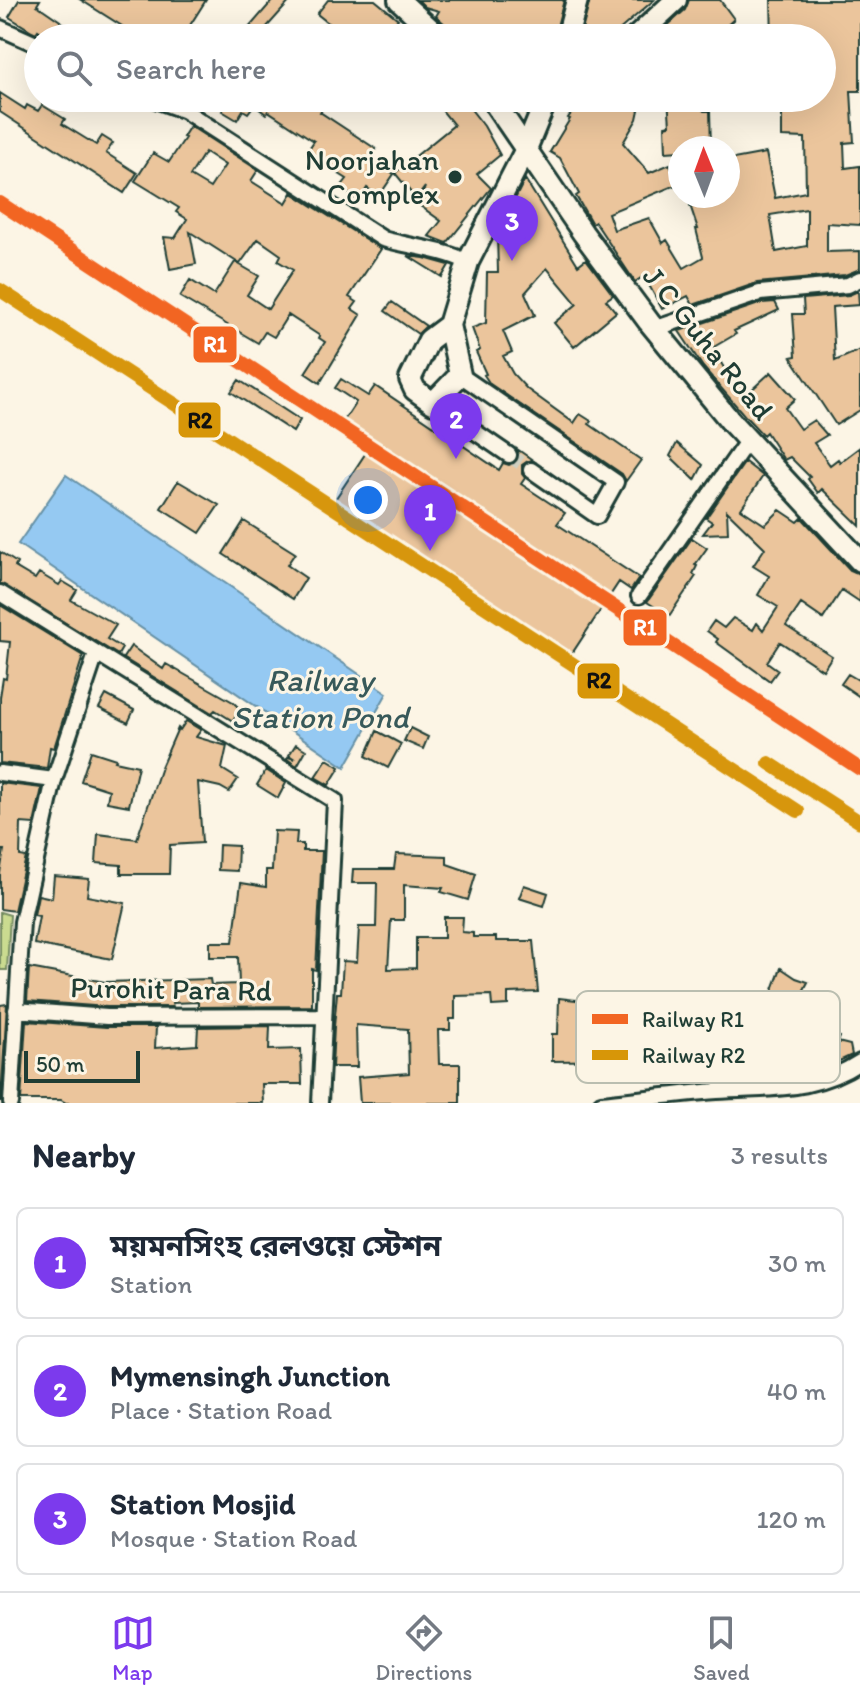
<!DOCTYPE html>
<meta charset="utf-8">
<style>
:root{--surface:#fff;--page:#f2f2f3;--text:#1f2937;--muted:#747a83;--line:#e0e1e3;--accent:#7c3aed}
body{margin:0;font-family:Itim,"Noto Sans Bengali",sans-serif;background:var(--page);color:var(--text)}
.compass{position:absolute;left:668px;top:136px;width:72px;height:72px;border-radius:50%;background:var(--surface);box-shadow:0 8px 32px #0002;rotate:359deg}
.scale{position:absolute;left:24px;bottom:20px;width:116px;box-sizing:border-box;padding-left:8px;border:4px solid #1f3d34;border-top:0;font-size:22px;line-height:28px;white-space:nowrap;color:#1f3d34;-webkit-text-stroke:6px #fcf5e5;paint-order:stroke}
.you{position:absolute;left:368px;top:500px;width:28px;height:28px;margin:-20px;border:6px solid #fff;border-radius:50%;background:#1a73e8;box-shadow:0 0 0 12px #1a73e833}
.badge{display:grid;place-items:center;width:52px;height:52px;border-radius:50%;background:var(--accent);color:#fff;font-size:26px;font-weight:700}
.pin{position:absolute;translate:-50% -66px;filter:drop-shadow(0 2px 4px #0008)}
.pin::after{content:'';position:absolute;top:42px;width:28px;height:24px;background:inherit;clip-path:polygon(0 0,100% 0,50% 100%)}
.list{margin:0;padding:0;list-style:none}
h2{display:flex;justify-content:space-between;align-items:center;height:104px;margin:0;padding:0 32px;font-size:34px}
h2 small{font-size:26px;font-weight:400;color:var(--muted)}
.list li{display:grid;grid-template-columns:52px 1fr auto;gap:24px;align-items:center;box-sizing:border-box;height:112px;margin:0 16px 16px;padding:0 16px;border:2px solid var(--line);border-radius:12px}
.list b{display:block;font-size:30px;white-space:nowrap}
.list p{margin:0;font-size:26px;white-space:nowrap;color:var(--muted)}
.list em{font-size:26px;font-style:normal;color:var(--muted)}
.icon{flex:none;width:44px;height:44px;fill:none;stroke:currentColor;stroke-width:2;stroke-linecap:round;stroke-linejoin:round}
.map{position:relative;flex:none;width:860px;height:1103px;overflow:hidden}
.search{position:absolute;background:var(--surface);box-shadow:0 8px 32px #0002;left:24px;right:24px;top:24px;height:88px;display:flex;align-items:center;gap:20px;box-sizing:border-box;padding:0 28px;border-radius:44px;color:var(--muted);font-size:30px}
.sheet{height:488px;background:var(--surface)}
nav{display:flex;justify-content:space-around;align-items:center;box-sizing:border-box;height:112px;border-top:2px solid var(--line);background:var(--surface);font-size:22px;color:var(--muted)}
nav a{display:grid;justify-items:center;gap:4px}
nav .on{color:var(--accent)}
.map>svg:first-child{display:block}
</style>
<div class="map">
<svg width="860" height="1103" viewBox="0 0 860 1103">
<rect width="100%" height="100%" fill="#fcf5e5"/>
<filter id="ink" filterUnits="userSpaceOnUse"><feTurbulence type="fractalNoise" baseFrequency=".0125" numOctaves="2"/><feDisplacementMap in="SourceGraphic" scale="16" xChannelSelector="R" yChannelSelector="G"/><feConvolveMatrix kernelMatrix="1 2 1 2 8 2 1 2 1" color-interpolation-filters="sRGB"/></filter>
<g filter="url(#ink)">
<!-- green -->
<path fill="#cadb90" stroke="#748c62" stroke-width="2" d="M0 912 10 915 7 970H0Z"/>
<!-- water -->
<path fill="#95c9f2" stroke="#6691a6" stroke-width="2" d="M66 475 387 693 345 767 18 544Z"/>
<!-- building -->
<path fill="#ebc59c" stroke="#1f3d34" stroke-width="2" fill-rule="evenodd" d="M19 0H40L37 5 85 38H50L38 30 36 33 32 31 9 17Z
M81 0H206L187 30 200 38H141Z
M273 0H291L265 29 277 38H240Z
M328 0H375L398 19 382 38H323L332 26 317 14Z
M418 0H564L554 38H460L436 16 439 11 425 7Z
M590 0H654L617 32 622 38H580Z
M689 0H720L734 19 725 27 734 38H690L684 32 679 38H654L685 10Z
M771 0H860V91H851L854 142 844 143 845 168 860 166V225L827 223V252L860 251V269L845 275 757 283 693 305 688 296 662 309 644 276 635 282 595 222 592 224 576 196 579 194 560 158 550 152 570 119 568 118 583 98H630L641 101 637 119 623 143 649 173 670 164 678 184 608 213 614 230 649 218 663 243 667 240 684 268 703 257 696 229H698L690 205 716 196H728V160L766 153 775 198 806 192 805 138 782 137V110H785L784 98H822V38H772ZM807 209V246L776 252 770 215Z
M0 93 25 109 27 105 38 111 42 105 65 119 62 124 96 145 102 136 113 143 106 153 137 173 124 193 0 112Z
M226 98H332L320 112 376 149 370 158 394 174 379 196 367 188 359 201 340 188 347 179 306 153 314 141 268 111 266 114 254 105 248 113 243 110 237 120 222 111 229 100Z
M432 98H462L484 126 500 155 477 174 491 188 447 243 429 236 441 221 419 205 425 187 416 199 395 173 454 125Z
M668 98H691L704 111H710L711 147 680 148V151L666 152 665 126 670 125Z
M190 126 258 170 251 181 286 203 292 193 381 249 349 297 357 302 352 309 361 315 320 383 305 373 325 342 319 338 320 336 288 315 274 337 265 332 258 343 180 297 190 280 214 295 235 262 259 276 247 295 268 309 293 270 278 261 281 255 258 239 240 264 190 232 196 264 170 269 164 237 175 238 187 219 176 212 179 208 135 181 153 153 169 162 185 138 183 137ZM205 152 225 165 210 188 190 176Z
M525 179 578 265 586 259 613 295 606 300 616 312 574 347 554 323 577 304 547 268 525 293 535 315 503 331 512 352 503 356 513 374 527 389 574 423 580 414 591 421 589 424 641 460 626 481 622 474 490 384 484 375 486 374 476 352 480 350 472 328 486 323 487 272H498L497 235Z
M408 256 424 258 449 265 442 277Z
M858 291 859 305 832 307 835 361 860 350V410L836 425 791 357 796 356 793 314H804L803 299 849 295Z
M392 302 426 326 418 334 385 311Z
M775 302 779 310 734 331 736 334 712 348 729 376 731 374 747 394 771 372 795 399 785 408 800 429 814 420 827 435 814 443 830 465 838 459 840 462 860 447V526L822 489 818 493 808 479 810 477 790 457 784 460 766 432 763 435 745 416 703 367 679 331 762 303Z
M341 379 368 396 375 386 499 470 503 463 509 465 517 461 519 455 517 449 534 461H528L522 465V474L525 478 521 484 565 513 557 524 639 578 631 590 619 582 571 655 334 501 371 445 341 425 356 402 335 388Z
M239 380 300 420 293 432 231 392Z
M677 443 703 465 695 480 670 456Z
M745 462 763 476 741 509 765 525 780 510 798 522 802 518 850 570 860 574V602L842 590 823 619 801 604 786 626 832 656 823 670 780 642 767 662 778 670 770 681 716 642 718 639 707 631 714 621 724 628 733 618 753 630 757 623 763 630 778 607 758 595 769 576 753 566 765 548 727 511 728 533 703 534 712 522 706 518Z
M178 481 219 505 200 533 161 508Z
M244 521 295 553 287 565 306 578 293 599 223 554Z
M692 538 707 548 695 565 697 566 693 574 696 576 669 616 647 602Z
M0 552 17 563 15 567 35 579 39 573 59 585 62 581 77 590 71 600 116 625 107 639 122 648 118 655 0 583Z
M0 605 83 656 54 748 50 747 47 768 0 763V697L3 678 6 679 10 642 0 641Z
M131 646 163 669 166 664 233 702 240 709 233 721 215 710 212 713 123 658Z
M848 674 860 681V697L841 684Z
M106 695 134 710 128 723 99 708Z
M186 721 201 730 196 737 227 746 222 769 238 779 229 792 220 787 198 782 202 843 170 845 169 874H121V865L96 863 98 834 137 839 161 767 178 728 180 730Z
M410 728 428 737 423 749 404 741Z
M377 731 401 744 388 768 366 756Z
M296 744 306 750 297 766 287 759 288 757 295 759 289 755Z
M91 751 116 759 115 761 138 766 129 806 107 802 109 790 81 781Z
M327 759 340 767 329 785 315 777Z
M266 770 286 783 278 798 257 785Z
M0 783 42 788 34 824 21 823 20 856 26 857 14 911 0 909V873L4 850H0Z
M274 831 297 832 296 844H303V851H322L316 970 312 969V1006L198 1007V1002L172 1003 173 1007H107L27 1001 29 968 105 982 210 979 211 985 239 984 238 957H210V942H233L241 883 266 887V870H272Z
M219 845 238 846 237 871 218 870Z
M396 854 447 856V864L476 874 468 900 441 892 443 888 404 885V920H391L388 969 416 968V938H444V917H463L462 932 473 933V937H496V941H533L538 992 508 993V1005L492 1006 491 995 455 996V1019H450V1030H438L439 1064H460V1103H360L358 1077 409 1073 408 1029 356 1025 357 1067H332L334 1027 337 993H341L343 961 357 962 359 927H376L377 883H352L353 869H394Z
M54 876 89 879 87 896 125 903 112 959 34 944 39 916 34 915 38 895 52 898Z
M524 885 548 893 544 906 519 898Z
M781 968 796 978 808 982 788 1020H804L840 1037 838 1042 850 1045 852 1055 818 1071 817 1067 784 1069V1077L734 1078 733 1046 728 1045 731 1019 761 1022Z
M559 998 593 1002V1033H626L627 1060 552 1061V1034H558Z
M7 1004 1 1101H0V1005Z
M26 1021 106 1027H156L155 1048 197 1045 198 1027 270 1026 269 1050 301 1049 302 1084H262L263 1103H66L61 1100H21Z"/>
<g fill="none" stroke-linecap="round" stroke-linejoin="round">
<!-- street-tunnel -->
<path stroke="#d0d0c2" stroke-width="14" stroke-dasharray="14 7" stroke-linecap="butt" d="M509 455 531 470"/>
<defs>
<path id="street" d="M0 28 38 45
M150 98 185 111 383 239C411 247 442 249 468 262
M654 329 760 293 848 285 860 279
M460 375 616 482 597 516 531 470
M433 403 509 455
M0 593 335 801 320 1103
M639 596 748 440
M0 773 54 780
M16 1010 107 1017 324 1016
M11 1103 22 922 54 780 96 654
M601 1103C639 1099 678 1094 717 1091 771 1087 813 1093 860 1062"/>
<path id="secondary" d="M399 0 440 38
M567 38 577 0
M635 38 676 0
M491 98 583 233 649 322 732 423 860 561
M449 325 429 340 410 379 415 390 433 403 460 375 449 325 468 262 526 149 547 98"/>
</defs>
<!-- street casing -->
<use href="#street" stroke="#1f3d34" stroke-width="20"/>
<!-- secondary casing -->
<use href="#secondary" stroke="#1f3d34" stroke-width="26"/>
<!-- street -->
<use href="#street" stroke="#fcf5e5" stroke-width="14"/>
<!-- secondary -->
<use href="#secondary" stroke="#fcf5e5" stroke-width="20"/>
<defs>
<path id="rail-1" d="M0 203 860 769"/>
<path id="rail-2" d="M0 290 798 811
M769 763 860 822"/>
</defs>
<!-- rail-1 casing -->
<use href="#rail-1" stroke="#fcf5e5" stroke-width="20"/>
<!-- rail-2 casing -->
<use href="#rail-2" stroke="#fcf5e5" stroke-width="20"/>
<!-- rail-1 -->
<use href="#rail-1" stroke="#f26522" stroke-width="14"/>
<!-- rail-2 -->
<use href="#rail-2" stroke="#d79608" stroke-width="14"/>
</g>
</g>
<!-- markers -->
<circle fill="#1f3d34" stroke="#fcf5e5" stroke-width="3" cx="455" cy="177" r="8"/>
<g text-anchor="middle" stroke-width="6" stroke-linejoin="round" paint-order="stroke">
<!-- poi labels -->
<g font-size="30" fill="#1f3d34" stroke="#fcf5e5" text-anchor="end">
<text x="439" y="170">Noorjahan<tspan x="439" dy="34">Complex</tspan></text>
</g>
<!-- street labels -->
<g font-size="30" fill="#1f3d34" stroke="#fcf5e5">
<text transform="translate(708 343) rotate(51)" y="10">J C Guha Road</text>
<text transform="translate(171 989) rotate(1)" y="10">Purohit Para Rd</text>
</g>
<!-- water labels -->
<g font-size="32" font-style="italic" fill="#37595a" stroke="#fcf5e5">
<text x="320" y="691">Railway<tspan x="320" dy="37">Station Pond</tspan></text>
</g>
</g>
<!-- legend -->
<rect x="576" y="991" width="264" height="92" rx="12" fill="#fcf5e5" stroke="#babeb0" stroke-width="2"/>
<rect x="592" y="1014" width="36" height="10" fill="#f26522"/>
<rect x="592" y="1050" width="36" height="10" fill="#d79608"/>
<g font-size="22" fill="#1f3d34">
<text x="642" y="1027">Railway R1</text>
<text x="642" y="1063">Railway R2</text>
</g>
<g stroke="#fcf5e5" stroke-width="3">
<rect x="192" y="325" width="46" height="39" rx="8" fill="#f26522"/>
<rect x="177" y="401" width="45" height="38" rx="8" fill="#d79608"/>
<rect x="622" y="608" width="46" height="39" rx="8" fill="#f26522"/>
<rect x="576" y="662" width="45" height="38" rx="8" fill="#d79608"/>
</g>
<g font-size="22" text-anchor="middle" font-weight="bold" fill="#fff">
<text x="215" y="352">R1</text>
<text x="645" y="635">R1</text>
</g>
<g font-size="22" text-anchor="middle" font-weight="bold" fill="#111">
<text x="200" y="428">R2</text>
<text x="599" y="688">R2</text>
</g>
</svg>
<svg class="compass" viewBox="-18 -18 36 36"><path d="M0-13l5 13h-10z" fill="#e53935"/><path d="M0 13l5-13h-10z" fill="#747a83"/></svg>
<div class="scale">50 m</div>
<div class="you"></div>
<div class="pin badge" style="left:430px;top:551px">1</div>
<div class="pin badge" style="left:456px;top:459px">2</div>
<div class="pin badge" style="left:512px;top:261px">3</div>
<div class="search"><svg class="icon" aria-label="search" viewBox="0 0 24 24"><circle cx="10" cy="10" r="6"/><path d="M15 15l6 6"/></svg>Search here</div>
</div>
<section class="sheet">
<h2>Nearby<small>3 results</small></h2>
<ul class="list">
<li><span class="badge">1</span><div><b>ময়মনসিংহ রেলওয়ে স্টেশন</b><p>Station</p></div><em>30 m</em></li>
<li><span class="badge">2</span><div><b>Mymensingh Junction</b><p>Place · Station Road</p></div><em>40 m</em></li>
<li><span class="badge">3</span><div><b>Station Mosjid</b><p>Mosque · Station Road</p></div><em>120 m</em></li>
</ul>
</section>
<nav>
<a class="on"><svg class="icon" aria-label="map" viewBox="0 0 24 24"><path d="M3 6l6-2 6 2 6-2v14l-6 2-6-2-6 2zM9 4v14M15 6v14"/></svg>Map</a>
<a><svg class="icon" aria-label="directions" viewBox="0 0 24 24"><path d="M12 3l9 9-9 9-9-9zM9 14v-3h6M13 9l2 2-2 2"/></svg>Directions</a>
<a><svg class="icon" aria-label="saved" viewBox="0 0 24 24"><path d="M7 4h10v16l-5-4-5 4z"/></svg>Saved</a>
</nav>
